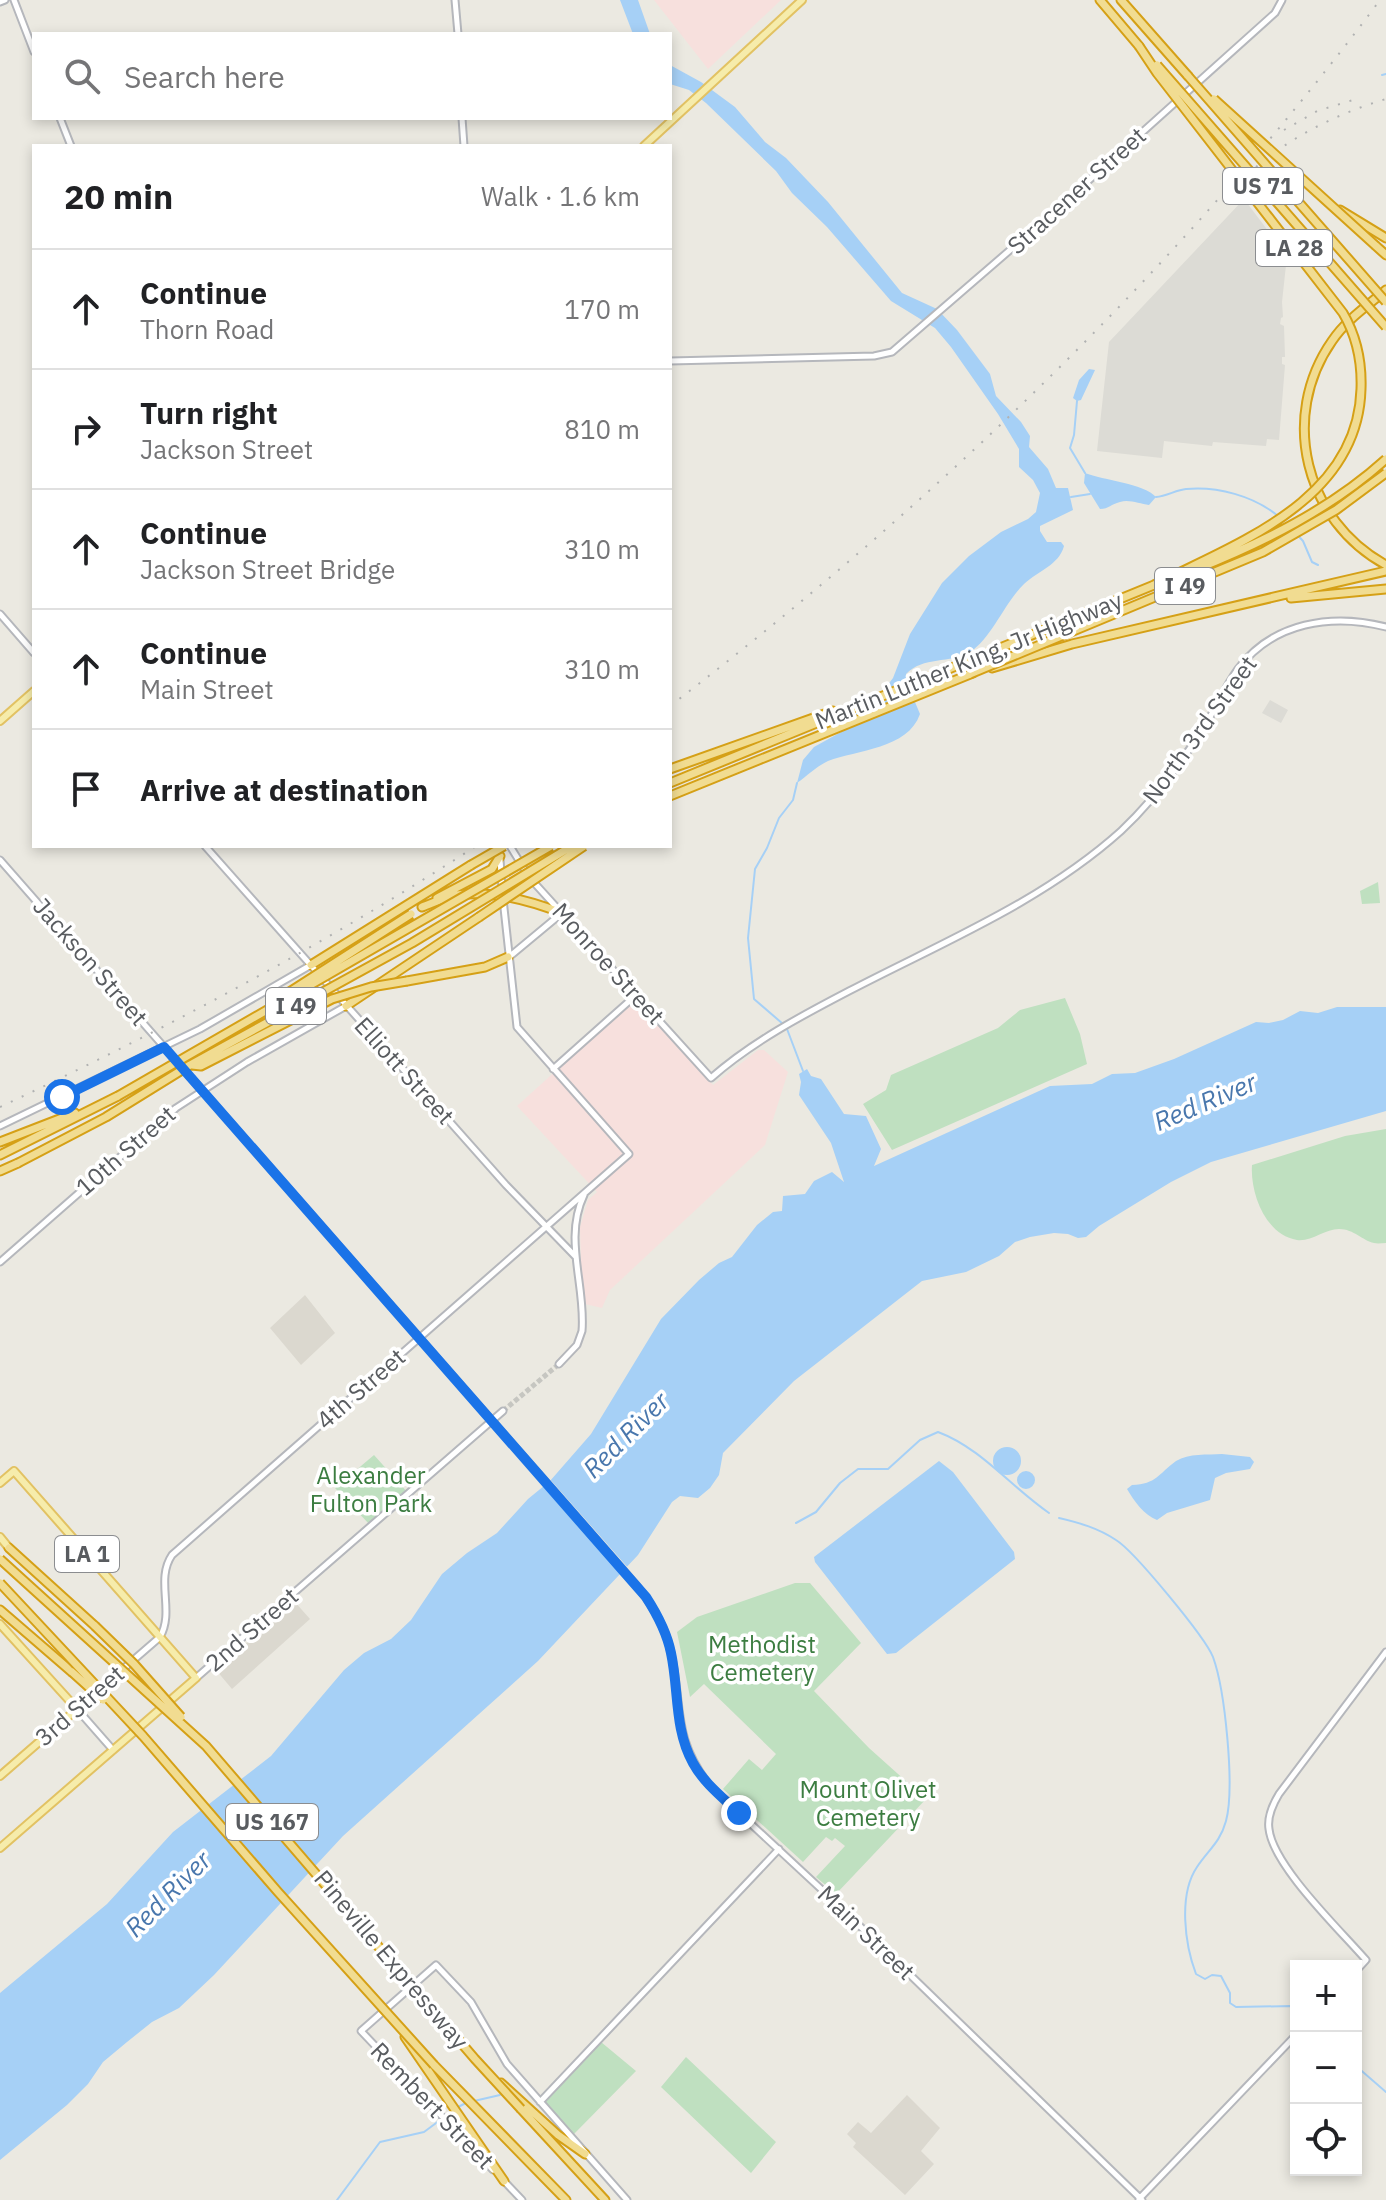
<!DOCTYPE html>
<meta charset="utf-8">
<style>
:root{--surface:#fff;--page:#f2f2f2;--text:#202124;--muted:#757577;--line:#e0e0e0}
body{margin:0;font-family:"IBM Plex Sans",sans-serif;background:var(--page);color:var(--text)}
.controls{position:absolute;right:24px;bottom:24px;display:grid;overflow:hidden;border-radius:0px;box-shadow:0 4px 12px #0003}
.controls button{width:72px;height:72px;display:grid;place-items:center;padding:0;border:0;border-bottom:2px solid var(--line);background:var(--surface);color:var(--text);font:40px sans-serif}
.stop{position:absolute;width:24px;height:24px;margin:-18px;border:6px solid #1a73e8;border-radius:50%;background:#fff}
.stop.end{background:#1a73e8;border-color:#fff;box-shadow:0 2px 8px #0008}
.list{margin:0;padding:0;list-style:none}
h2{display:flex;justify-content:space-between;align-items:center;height:104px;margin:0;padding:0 32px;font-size:34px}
h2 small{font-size:26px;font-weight:400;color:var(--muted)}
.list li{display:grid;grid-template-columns:52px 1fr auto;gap:24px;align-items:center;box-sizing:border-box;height:120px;padding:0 32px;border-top:2px solid var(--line)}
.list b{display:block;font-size:30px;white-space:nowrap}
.list p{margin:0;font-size:26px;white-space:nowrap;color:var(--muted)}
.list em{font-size:26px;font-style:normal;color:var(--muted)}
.icon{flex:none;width:44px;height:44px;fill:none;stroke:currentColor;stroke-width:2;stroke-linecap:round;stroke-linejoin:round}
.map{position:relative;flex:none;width:1386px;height:2200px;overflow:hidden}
.search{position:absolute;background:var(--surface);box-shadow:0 4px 12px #0003;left:32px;top:32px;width:640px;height:88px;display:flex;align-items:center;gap:20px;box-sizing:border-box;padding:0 28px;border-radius:0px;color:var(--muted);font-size:30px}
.panel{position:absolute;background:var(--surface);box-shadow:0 4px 12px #0003;left:32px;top:144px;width:640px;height:704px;border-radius:0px}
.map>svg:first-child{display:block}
</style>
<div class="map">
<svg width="1386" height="2200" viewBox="0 0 1386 2200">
<rect width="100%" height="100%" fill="#ebe9e1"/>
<!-- industrial -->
<path fill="#dcdbd5" d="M1244 199 1287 256 1282 302 1283 317 1281 318 1280 324 1284 326 1285 357H1282V364L1285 365 1279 440 1267 439 1266 446 1213 442 1212 446 1164 441 1162 458 1097 451 1109 342Z
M1270 700 1288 710 1281 723 1262 713Z"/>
<!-- education -->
<path fill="#dbd8cf" d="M305 1295 335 1333 301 1365 270 1328Z
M294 1601 310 1619 232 1689 216 1670Z
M907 2095 940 2128 921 2151 934 2164 905 2195 853 2147 856 2143 847 2134 858 2122 871 2133Z"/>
<!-- medical -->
<path fill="#f7e0dd" d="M654 0H781L708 69Z
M635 999 713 1085 758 1050H764L788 1072 765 1145 610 1290 602 1308 585 1304 581 1267 580 1227 588 1200 597 1192 517 1106Z"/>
<!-- green -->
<path fill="#bfe0c0" d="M1378 882 1380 903 1362 904 1360 891Z
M1065 998 1080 1034 1087 1064 892 1150 863 1104 886 1090 891 1075 998 1028 1020 1010Z
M1386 1129V1243C1382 1243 1378 1244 1374 1243 1363 1241 1354 1229 1339 1229 1325 1229 1311 1242 1297 1240 1265 1235 1250 1192 1252 1165L1345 1136Z
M374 1455 408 1493 370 1525 335 1488Z
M795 1583H810L861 1643 814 1691 869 1748 926 1799 836 1894 816 1877 845 1846 835 1838 832 1841 826 1837 803 1862 723 1789 749 1759 762 1770 776 1754 704 1684 690 1697 677 1632 697 1617Z
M601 2042 636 2071 573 2135 544 2101Z
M686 2057 776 2142 751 2173 661 2087Z"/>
<!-- water -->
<path fill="#a6d0f6" d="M620 0H638L650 34H633Z
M670 65 701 82 735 107 765 142 786 158 828 202 902 293 937 309 957 330 990 374 996 396 1021 422 1030 436 1029 447 1048 469 1056 488H1068L1073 510 1040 526V531L1047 542H1061L1064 546C1059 565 1038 571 1024 584 1005 602 991 639 970 652 950 664 923 656 906 674L907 683 920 714C908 749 857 750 828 761 817 766 807 776 797 783L803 760 814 747 843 731 858 711 883 691 893 678 910 634 942 583 969 556 1001 532 1028 519 1036 512 1040 493 1033 480 1019 467V449L998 414 951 347 935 328 891 301 827 227 792 193 776 171 706 103 689 90 670 84Z
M1089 369 1095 370 1081 400 1077 401 1073 398 1079 380Z
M1085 473C1103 480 1145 484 1156 497L1149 505C1140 504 1129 499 1120 502 1111 504 1109 509 1100 509L1084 483Z
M1337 1007H1386V1111L1211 1162 1171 1182 1099 1226 1086 1237 1078 1238 1068 1234 1054 1233 1030 1237 1015 1242 999 1256 966 1272 922 1281 794 1381 723 1453 719 1475 710 1488 698 1498 680 1496 672 1502 638 1555 538 1661 343 1836 214 1975 179 2008 152 2022 127 2042 103 2062 88 2084 67 2105 0 2160V1993L107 1904 173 1832 271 1756 344 1670 364 1653 391 1639 411 1620 442 1574 467 1553 497 1533 528 1499 550 1481 591 1434 661 1319 699 1280 719 1263 732 1257 757 1225 773 1212 782 1211 783 1196 805 1194 814 1181 832 1172 844 1182 831 1143 799 1095 801 1082 799 1074 807 1069 811 1076 821 1079 844 1114 866 1116 881 1149 874 1166 1050 1086 1092 1084 1112 1074 1135 1073 1174 1059 1256 1022 1269 1023 1283 1020 1300 1011 1318 1013Z
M993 1461a14 14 0 1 1 28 0a14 14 0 1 1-28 0Z
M1222 1454 1250 1457 1254 1462 1250 1469 1226 1473 1215 1478 1210 1500 1167 1513 1157 1520C1144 1515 1134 1501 1127 1489L1132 1485C1157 1484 1158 1474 1176 1461 1189 1453 1207 1455 1222 1454Z
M939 1461 953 1472 1014 1552 1015 1559 896 1653 887 1654 815 1562 814 1557Z
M1017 1480a9 9 0 1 1 18 0a9 9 0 1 1-18 0Z"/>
<!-- pier -->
<path fill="#ebe9e1" d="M548 1477 630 1570 623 1577 541 1483Z"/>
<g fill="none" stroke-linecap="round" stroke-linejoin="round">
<!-- stream -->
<path stroke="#a6d0f6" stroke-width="2" d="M1382 75 1386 74
M1077 401 1074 435 1070 448 1085 473
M1071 497 1090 494
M1156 497C1167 496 1176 490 1186 489 1217 486 1254 496 1278 516
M1291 528 1303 541 1312 562 1318 565
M783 1024 754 999 748 938 755 869 767 848 779 818 793 800 797 783
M787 1029 803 1071
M1059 1518C1080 1523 1098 1528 1116 1540 1134 1551 1205 1637 1213 1657 1225 1690 1235 1787 1226 1821 1220 1843 1208 1850 1197 1867 1178 1895 1185 1945 1196 1974L1205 1979 1212 1975 1221 1976 1230 1993V2003L1236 2007 1291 2006 1296 2009
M796 1523 816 1512 840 1483 858 1469H888L920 1440 938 1432C981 1448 1011 1487 1049 1513
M1356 2066 1386 2092
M474 2101 500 2095
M456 2108 468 2102
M337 2200 380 2142 424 2132 451 2112"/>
<!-- secondary-tunnel -->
<path stroke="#c6c6c1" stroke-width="5" stroke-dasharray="5 2.5" stroke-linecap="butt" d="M503 1411 559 1364"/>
<defs>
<path id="secondary" d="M14 0 34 52
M455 0 458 34
M0 2 5 0
M60 118 71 146
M462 118 464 146
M670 361 874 356 892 352 1039 225 1275 13 1282 0
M0 614 34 653
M205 846 506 1185 575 1256
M510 846 529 877 711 1078C752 1042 801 1016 849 991 943 942 1042 902 1121 831 1154 800 1180 765 1204 727 1216 708 1225 687 1238 669 1273 622 1332 613 1386 627
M500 859 502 889
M0 860 637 1586C653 1606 666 1628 671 1653 683 1708 672 1736 709 1785L835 1902 1142 2200
M509 957 562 913
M553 1069 635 996
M0 1126 200 1029 311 965
M0 1262 176 1108 247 1062 346 1006
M559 1364 577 1345 582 1331C586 1286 563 1239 584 1195
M196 1678 503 1411
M113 1750 77 1709 160 1637C175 1611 155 1580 172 1555L629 1154 517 1027 503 899
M1356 1971 1366 1960C1341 1931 1273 1866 1269 1829 1267 1817 1273 1804 1279 1794L1386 1652
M540 2102 779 1849
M493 2170 361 2031 436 1965 471 2002 507 2064 627 2200
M503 2180 522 2200
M1139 2199 1296 2035"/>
<path id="primary" d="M644 146 802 0
M0 721 34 691
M0 1483 14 1471 196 1678 0 1848
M0 1537 9 1548
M0 1624 77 1709 0 1776"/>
<path id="highway" d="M1100 0 1139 46
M1121 0 1188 76
M1340 210 1386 238
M1376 246 1386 255
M1386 290C1367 306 1346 320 1332 341 1279 417 1305 521 1386 565
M1291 598 1386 589
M992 668 1072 644 1386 571
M670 769 833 711
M670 783 1154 585
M670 796 973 673
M437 898 492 869 500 856
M422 907C433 903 445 897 457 895 490 890 531 901 562 913
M311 965 471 865
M407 981 485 967 508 957
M346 1006 479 917
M0 1142 75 1113
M0 1155 118 1096
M0 1171 18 1163
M9 1548 95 1626
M0 1610 72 1672
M405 2037 504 2181
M434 2065 566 2200
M501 2083 558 2135 585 2154
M521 2109 605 2200"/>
</defs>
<!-- secondary casing -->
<use href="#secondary" stroke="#b5b7bc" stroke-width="9"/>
<!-- primary casing -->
<use href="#primary" stroke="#e2c263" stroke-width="10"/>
<!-- highway casing -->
<use href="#highway" stroke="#d5a016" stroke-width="11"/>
<!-- secondary -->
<use href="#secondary" stroke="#fff" stroke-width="5"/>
<!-- primary -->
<use href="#primary" stroke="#f6ecab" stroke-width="6"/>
<!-- highway -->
<use href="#highway" stroke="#f1dc91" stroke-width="7"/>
<!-- rail -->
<path stroke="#b1b2b2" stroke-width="2" stroke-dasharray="2 10" stroke-linecap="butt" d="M1284 130 1317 111 1353 100
M1256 167C1294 135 1339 113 1386 99
M670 706C935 503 1180 268 1380 0
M0 1107C164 1030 324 945 476 846"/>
<defs>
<path id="highway-bridge" d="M1139 46 1157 73 1343 313C1357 337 1362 362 1361 389 1358 500 1238 543 1154 585
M1157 65 1386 327
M1188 76 1386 302
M1214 99 1376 246
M1194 570C1262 543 1331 509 1386 459
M970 674 1263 552 1336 510 1386 473
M471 865 504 846
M479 917 584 846
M288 993 411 914
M192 1065 201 1066 332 999 371 987 407 981
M118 1096 551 846
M18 1163 106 1117 190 1065 412 943 572 846
M0 1559 206 1746 475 2059 521 2109
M0 1583 143 1736 278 1892 434 2065
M95 1626 134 1664 181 1717
M72 1672 103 1700"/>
</defs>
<!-- highway-bridge casing -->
<use href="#highway-bridge" stroke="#d5a016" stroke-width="11" stroke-linecap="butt"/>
<!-- highway-bridge -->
<use href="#highway-bridge" stroke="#f1dc91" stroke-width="7"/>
</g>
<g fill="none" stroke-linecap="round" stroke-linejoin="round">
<!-- route -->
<path stroke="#1a73e8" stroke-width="10" d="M62 1097 164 1047 646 1597C657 1614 667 1633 671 1653 679 1690 674 1729 693 1763 704 1783 722 1797 739 1813"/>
</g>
<g text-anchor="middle" stroke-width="7" stroke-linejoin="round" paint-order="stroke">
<!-- shield labels -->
<g fill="#fff" stroke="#8b8d90" stroke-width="2">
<rect x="1223" y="168" width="80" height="36" rx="6"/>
<rect x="1256" y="230" width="76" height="36" rx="6"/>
<rect x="1155" y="568" width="60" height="36" rx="6"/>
<rect x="266" y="988" width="60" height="36" rx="6"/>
<rect x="55" y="1536" width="64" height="36" rx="6"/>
<rect x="226" y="1804" width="92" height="36" rx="6"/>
</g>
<g font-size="22" font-weight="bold" fill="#595c60">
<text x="1263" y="194">US 71</text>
<text x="1294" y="256">LA 28</text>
<text x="1185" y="594">I 49</text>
<text x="296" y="1014">I 49</text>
<text x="87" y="1562">LA 1</text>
<text x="272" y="1830">US 167</text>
</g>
<!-- street labels -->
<g font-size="24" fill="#595c60" stroke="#fff">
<text transform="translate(1077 191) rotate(-42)" y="8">Stracener Street</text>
<text transform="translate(969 661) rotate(-22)" y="8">Martin Luther King, Jr Highway</text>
<text transform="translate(1200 730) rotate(-54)" y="8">North 3rd Street</text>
<text transform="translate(90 962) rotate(49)" y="8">Jackson Street</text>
<text transform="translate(608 964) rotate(48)" y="8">Monroe Street</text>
<text transform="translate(404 1071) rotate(48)" y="8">Elliott Street</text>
<text transform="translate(126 1151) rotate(-41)" y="8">10th Street</text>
<text transform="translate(361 1389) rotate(-41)" y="8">4th Street</text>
<text transform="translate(252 1630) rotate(-41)" y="8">2nd Street</text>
<text transform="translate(80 1706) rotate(-41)" y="8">3rd Street</text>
<text transform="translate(866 1933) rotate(44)" y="8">Main Street</text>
<text transform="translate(391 1960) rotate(50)" y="8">Pineville Expressway</text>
<text transform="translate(432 2106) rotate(46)" y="8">Rembert Street</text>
</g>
<!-- park labels -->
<g font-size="24" fill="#3c7d41" stroke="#fff">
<text x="371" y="1484">Alexander<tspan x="371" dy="28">Fulton Park</tspan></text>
<text x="762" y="1653">Methodist<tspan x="762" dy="28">Cemetery</tspan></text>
<text x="868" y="1798">Mount Olivet<tspan x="868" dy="28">Cemetery</tspan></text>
</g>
<!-- water labels -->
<g font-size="26" font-style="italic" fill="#4977ad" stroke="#fff">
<text transform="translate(1205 1102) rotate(-23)" y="9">Red River</text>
<text transform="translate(626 1435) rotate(-45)" y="9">Red River</text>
<text transform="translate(168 1894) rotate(-45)" y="9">Red River</text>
</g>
</g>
</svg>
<div class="controls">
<button>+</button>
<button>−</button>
<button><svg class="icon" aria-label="locate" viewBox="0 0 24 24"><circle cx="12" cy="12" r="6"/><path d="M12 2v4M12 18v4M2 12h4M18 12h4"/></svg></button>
</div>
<div class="stop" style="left:62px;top:1097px"></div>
<div class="stop end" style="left:739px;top:1813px"></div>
<div class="search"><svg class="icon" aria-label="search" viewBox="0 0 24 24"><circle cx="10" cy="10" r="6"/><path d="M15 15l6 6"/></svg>Search here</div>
<section class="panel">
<h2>20 min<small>Walk · 1.6 km</small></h2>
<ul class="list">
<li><svg class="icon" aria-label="ahead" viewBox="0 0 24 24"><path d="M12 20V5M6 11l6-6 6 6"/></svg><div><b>Continue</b><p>Thorn Road</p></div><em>170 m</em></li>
<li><svg class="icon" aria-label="right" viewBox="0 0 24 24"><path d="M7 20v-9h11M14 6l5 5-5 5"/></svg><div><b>Turn right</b><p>Jackson Street</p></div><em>810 m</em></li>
<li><svg class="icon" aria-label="ahead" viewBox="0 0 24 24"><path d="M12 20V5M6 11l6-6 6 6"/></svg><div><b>Continue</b><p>Jackson Street Bridge</p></div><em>310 m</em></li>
<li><svg class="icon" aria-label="ahead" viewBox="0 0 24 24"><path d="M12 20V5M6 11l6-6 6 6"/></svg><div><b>Continue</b><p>Main Street</p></div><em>310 m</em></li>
<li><svg class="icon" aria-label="arrive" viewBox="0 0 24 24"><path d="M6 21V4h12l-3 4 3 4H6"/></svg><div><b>Arrive at destination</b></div></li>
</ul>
</section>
</div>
